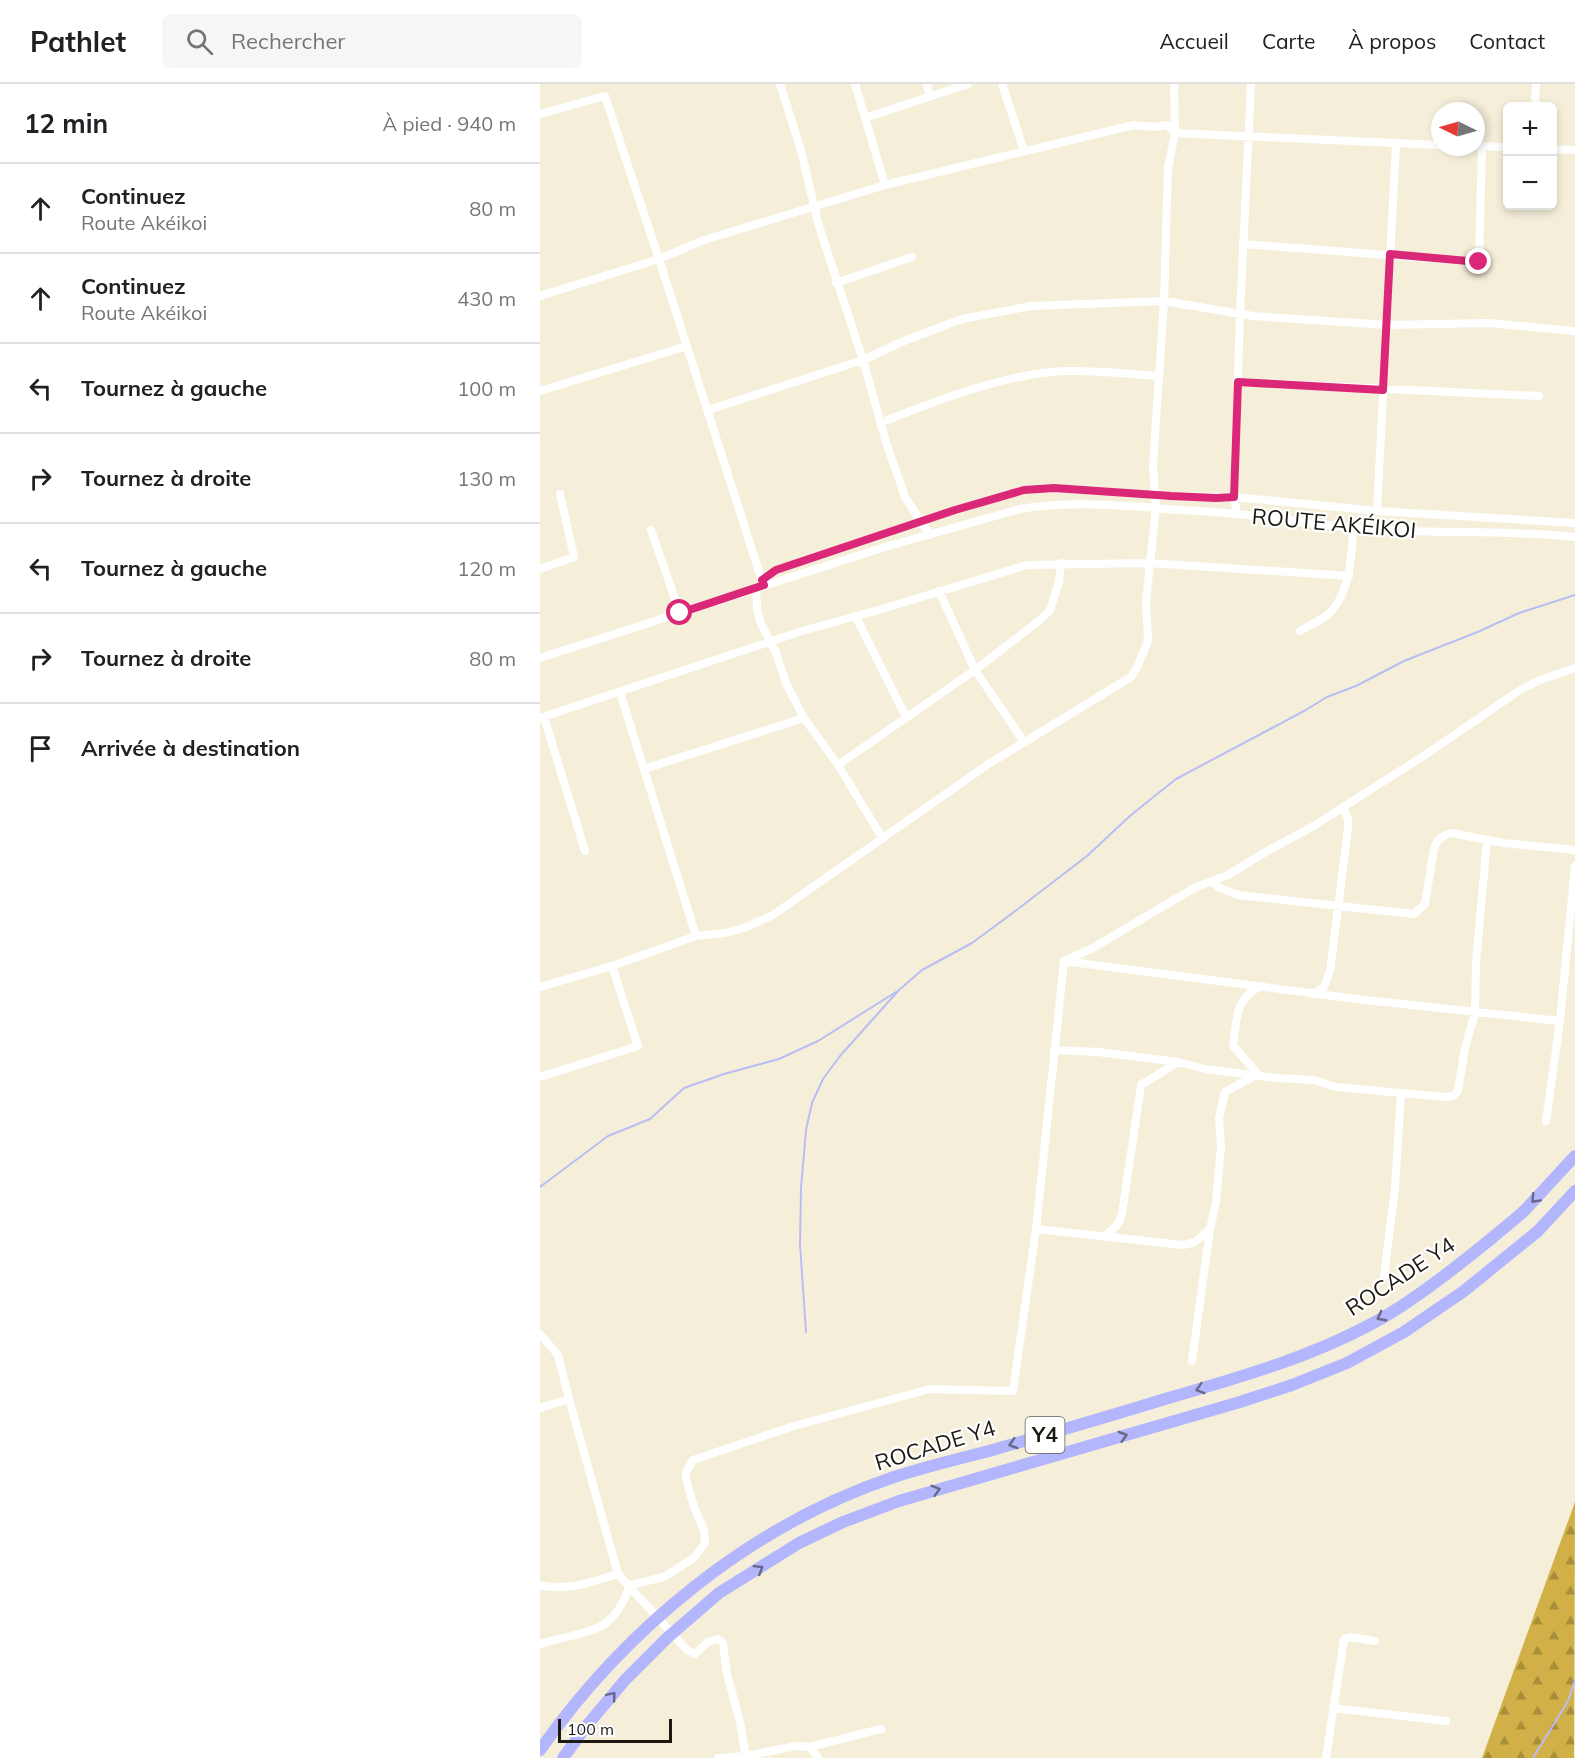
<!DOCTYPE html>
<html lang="fr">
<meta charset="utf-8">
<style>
:root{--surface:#fff;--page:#f6f6f6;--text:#202124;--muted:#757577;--line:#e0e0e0}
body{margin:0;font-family:Mulish,sans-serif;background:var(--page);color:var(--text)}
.controls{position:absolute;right:18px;top:18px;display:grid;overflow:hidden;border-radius:9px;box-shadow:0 3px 9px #0003}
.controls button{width:54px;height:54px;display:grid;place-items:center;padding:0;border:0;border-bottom:2px solid var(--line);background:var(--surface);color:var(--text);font:30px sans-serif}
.compass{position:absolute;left:891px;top:18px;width:54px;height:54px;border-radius:50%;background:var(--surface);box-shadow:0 3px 9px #0003;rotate:275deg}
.scale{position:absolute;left:18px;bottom:15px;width:114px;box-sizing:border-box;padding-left:6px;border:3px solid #1c1912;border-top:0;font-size:16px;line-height:21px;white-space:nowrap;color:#1c1912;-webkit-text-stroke:4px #fff;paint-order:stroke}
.stop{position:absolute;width:18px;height:18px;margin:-14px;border:4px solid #db2777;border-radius:50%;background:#fff}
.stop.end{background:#db2777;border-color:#fff;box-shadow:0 2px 6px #0008}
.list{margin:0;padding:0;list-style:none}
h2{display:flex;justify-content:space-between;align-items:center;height:78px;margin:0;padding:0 24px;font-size:26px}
h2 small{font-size:20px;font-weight:400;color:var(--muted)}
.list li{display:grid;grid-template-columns:39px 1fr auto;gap:18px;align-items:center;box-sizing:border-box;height:90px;padding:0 24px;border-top:2px solid var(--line)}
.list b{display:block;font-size:22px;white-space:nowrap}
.list p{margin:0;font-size:20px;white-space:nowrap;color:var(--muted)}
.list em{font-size:20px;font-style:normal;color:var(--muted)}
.icon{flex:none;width:33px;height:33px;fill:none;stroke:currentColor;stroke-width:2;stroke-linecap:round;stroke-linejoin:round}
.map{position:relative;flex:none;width:1035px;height:1674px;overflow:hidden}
header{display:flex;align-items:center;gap:36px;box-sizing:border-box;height:84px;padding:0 30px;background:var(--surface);border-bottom:2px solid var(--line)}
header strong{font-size:28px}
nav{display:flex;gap:33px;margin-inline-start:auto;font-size:21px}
.search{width:420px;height:54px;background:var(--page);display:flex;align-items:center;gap:15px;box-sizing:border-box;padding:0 21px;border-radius:9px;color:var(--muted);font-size:22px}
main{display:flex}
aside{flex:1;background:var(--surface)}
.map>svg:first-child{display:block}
</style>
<header>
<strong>Pathlet</strong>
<div class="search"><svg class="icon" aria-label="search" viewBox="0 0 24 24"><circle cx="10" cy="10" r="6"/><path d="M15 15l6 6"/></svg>Rechercher</div>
<nav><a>Accueil</a><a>Carte</a><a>À propos</a><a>Contact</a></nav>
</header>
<main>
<aside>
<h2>12 min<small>À pied · 940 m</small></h2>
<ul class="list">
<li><svg class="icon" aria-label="ahead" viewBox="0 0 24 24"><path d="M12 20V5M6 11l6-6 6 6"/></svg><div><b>Continuez</b><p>Route Akéikoi</p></div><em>80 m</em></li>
<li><svg class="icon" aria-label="ahead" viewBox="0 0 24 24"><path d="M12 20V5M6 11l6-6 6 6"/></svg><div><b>Continuez</b><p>Route Akéikoi</p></div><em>430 m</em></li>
<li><svg class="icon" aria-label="left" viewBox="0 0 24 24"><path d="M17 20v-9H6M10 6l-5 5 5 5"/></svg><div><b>Tournez à gauche</b></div><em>100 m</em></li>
<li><svg class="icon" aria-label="right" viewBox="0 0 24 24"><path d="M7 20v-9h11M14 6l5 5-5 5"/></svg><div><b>Tournez à droite</b></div><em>130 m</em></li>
<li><svg class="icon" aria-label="left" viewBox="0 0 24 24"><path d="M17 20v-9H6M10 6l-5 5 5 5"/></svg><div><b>Tournez à gauche</b></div><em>120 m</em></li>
<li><svg class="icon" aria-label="right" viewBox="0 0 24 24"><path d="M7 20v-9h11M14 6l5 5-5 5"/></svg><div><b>Tournez à droite</b></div><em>80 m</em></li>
<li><svg class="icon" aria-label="arrive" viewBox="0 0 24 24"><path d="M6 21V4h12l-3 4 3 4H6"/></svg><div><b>Arrivée à destination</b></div></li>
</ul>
</aside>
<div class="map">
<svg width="1035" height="1674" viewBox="0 0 1035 1674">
<defs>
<pattern id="forest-firs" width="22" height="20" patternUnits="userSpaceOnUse" patternTransform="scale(1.5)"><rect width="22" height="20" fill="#d1b147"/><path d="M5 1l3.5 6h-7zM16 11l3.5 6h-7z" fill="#a98f3a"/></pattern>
</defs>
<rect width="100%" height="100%" fill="#f5efda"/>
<!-- forest -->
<path fill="url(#forest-firs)" d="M1035 1418 1034 1674H942Z"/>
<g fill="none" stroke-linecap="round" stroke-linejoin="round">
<!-- stream -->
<path stroke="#b9bdf4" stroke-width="2" d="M0 1103 68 1052 110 1035 144 1004 184 990 239 975 278 957 356 908
M266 1248 260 1160 261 1104 266 1046 272 1019 283 995 300 972 359 906 382 886 432 859 478 825 547 772 591 731 636 695 764 627 787 613 816 602 864 577 940 547 979 529 1035 511
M993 1674 1028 1617 1035 1596"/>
<!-- minor -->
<path stroke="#fff" stroke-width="8" d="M240 0 261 66 278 139 323 276 346 358 365 413 390 451
M315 0 345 101
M387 0 390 13
M462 0 484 67
M996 0 995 13 996 22
M0 30 65 12 119 175 223 500
M325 34 428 0
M936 62 968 63
M1012 65 1035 66
M703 160 939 178 942 62
M296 199 372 173
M0 212 119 175 164 156 345 101 594 41 614 43 627 41 635 49 900 61
M698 298 999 312
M0 307 147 262
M168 326 323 276 364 257 422 235 491 222 624 217 713 232 847 241 949 239 1035 247
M340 339C395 317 467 289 526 287 557 286 588 290 619 292
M837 427 856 59
M697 430 694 413 700 230 711 0
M111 446 140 529
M0 485 34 473 20 410
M222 496 236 486 415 426 484 406 514 404 631 412 694 413 837 427 1035 439
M216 504 217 525 220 538 236 569 246 599 264 634 298 681 343 755
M399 507 435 586 484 658
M316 533 366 633
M760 547C768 542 777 538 785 533 810 514 812 472 813 444
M0 574 345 463 480 425C525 417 571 421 616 424 644 427 671 427 698 430 736 434 774 440 812 444 886 451 961 445 1035 453
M80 608 156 852
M4 633 45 767
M0 634 262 547 342 525 487 481 609 479 809 492
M298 681 435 586 500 536 510 526 519 498 521 479
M104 685 264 634
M672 797 678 803 698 811 874 830 885 820 894 765C897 755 902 752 912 749L963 759 1035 766
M524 877 825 916 1020 937
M0 903 72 882 156 852 185 849 204 844 233 831 447 681 591 593 597 583 608 557 606 518 616 424 613 382 624 217 628 84 635 49 634 0
M773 910 784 903 790 887 808 744V735L803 723
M514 966 558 968 638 978 665 985 736 994 774 996 796 1003 905 1013 913 1012 918 1007 925 964 935 929 936 879 947 756
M0 993 98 962 72 882
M1006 1037 1020 937 1035 782
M496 1145 643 1161 655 1158 670 1145
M564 1153 578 1140 582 1130 601 1001 638 978
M844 1192 855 1104 861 1009
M0 1250 18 1271 29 1315
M652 1277 670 1145 676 1118 681 1062 679 1034 685 1008 718 990 693 962C697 937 694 916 719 903
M0 1324 29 1315 78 1490
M0 1501C25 1508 54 1497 78 1490L147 1566 155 1570 168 1558 178 1555 183 1559 187 1590 200 1638 206 1674
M0 1560C46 1545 72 1554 90 1501L124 1493 154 1474 165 1459 164 1446 154 1423 146 1395V1389L153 1376 254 1342 390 1305 473 1307 496 1145 524 877 553 864 654 804 688 791 729 766 772 743 885 671 980 606 1000 596 1035 584
M793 1624 906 1637
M270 1663 341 1645
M178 1674 206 1672 256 1662 270 1663 278 1674
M786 1674 804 1555 809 1553 835 1557"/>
<!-- highway -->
<path stroke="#b3b6fd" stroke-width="12" d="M0 1666C86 1544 211 1441 354 1393 385 1383 417 1375 449 1367 508 1350 567 1333 625 1315 701 1293 780 1271 849 1230 885 1208 919 1181 952 1154 963 1144 975 1136 985 1126 1002 1108 1018 1090 1035 1072
M23 1674 44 1645 85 1596 127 1554 179 1509 259 1459 303 1438 359 1417 700 1318 752 1301 807 1279 864 1248 924 1207 998 1147 1035 1107"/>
</g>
<!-- one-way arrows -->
<defs><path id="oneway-chevron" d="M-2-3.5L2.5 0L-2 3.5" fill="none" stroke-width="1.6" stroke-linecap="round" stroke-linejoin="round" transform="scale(1.5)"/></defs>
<g stroke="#686888">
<use href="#oneway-chevron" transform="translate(995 1115) rotate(133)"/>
<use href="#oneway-chevron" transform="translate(841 1233) rotate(152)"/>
<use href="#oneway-chevron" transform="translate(660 1305) rotate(163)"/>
<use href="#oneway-chevron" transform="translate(583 1352) rotate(-16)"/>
<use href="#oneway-chevron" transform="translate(473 1360) rotate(164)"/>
<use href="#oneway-chevron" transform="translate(396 1406) rotate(-16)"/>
<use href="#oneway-chevron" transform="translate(219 1485) rotate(-32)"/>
<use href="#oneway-chevron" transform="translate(72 1612) rotate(-50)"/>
</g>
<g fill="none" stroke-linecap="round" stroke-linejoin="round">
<!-- route -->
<path stroke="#db2777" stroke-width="8" d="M140 529 224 501 222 496 236 486 415 426 484 406 514 404 631 412 676 414 694 413 698 298 843 306 850 170 939 178"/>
</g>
<g text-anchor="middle" stroke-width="4.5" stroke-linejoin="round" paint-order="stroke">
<!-- shield labels -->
<rect fill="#fff" stroke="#605e59" stroke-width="1.5" x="485.5" y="1333" width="39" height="36" rx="4.5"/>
<g font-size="21" font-weight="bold" fill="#1c1912">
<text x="505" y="1358">Y4</text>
</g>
<!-- street labels -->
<g font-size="22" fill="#1c1912" stroke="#fff">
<text transform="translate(794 439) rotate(5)" y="8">ROUTE AKÉIKOI</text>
<text transform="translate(860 1192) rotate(-33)" y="8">ROCADE Y4</text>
<text transform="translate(395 1361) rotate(-17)" y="8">ROCADE Y4</text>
</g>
</g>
</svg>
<div class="controls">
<button>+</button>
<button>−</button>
</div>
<svg class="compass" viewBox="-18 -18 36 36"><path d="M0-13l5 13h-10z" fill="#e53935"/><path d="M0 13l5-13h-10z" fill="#757577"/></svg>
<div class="scale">100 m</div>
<div class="stop" style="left:140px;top:529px"></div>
<div class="stop end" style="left:939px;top:178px"></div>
</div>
</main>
